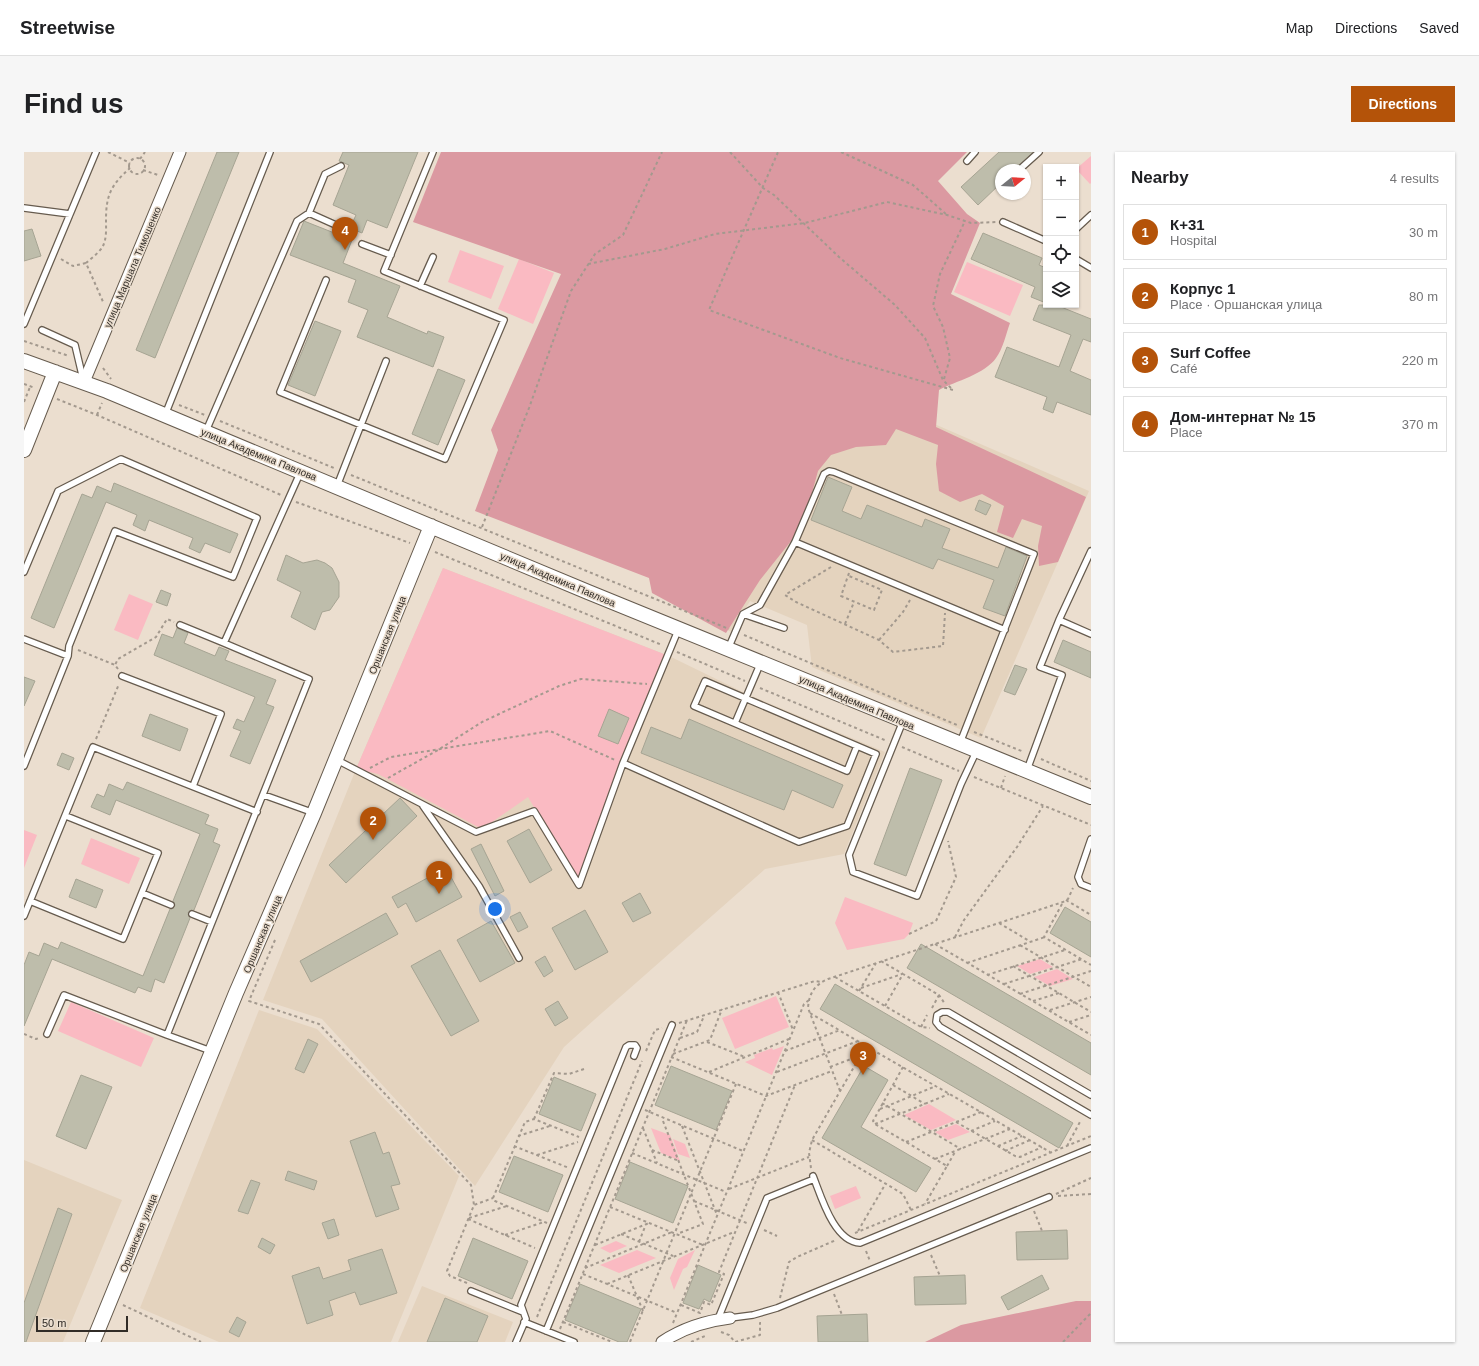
<!DOCTYPE html>
<meta charset="utf-8">
<style>
:root{--surface:#fff;--page:#f6f6f6;--text:#202124;--muted:#757577;--line:#e0e0e0;--accent:#b45309}
body{margin:0;font-family:Arial,sans-serif;background:var(--page);color:var(--text)}
.controls{position:absolute;right:12px;top:12px;display:grid;overflow:hidden;border-radius:0px;box-shadow:0 1px 3px #0004}
.controls button{width:36px;height:36px;display:grid;place-items:center;padding:0;border:0;border-bottom:1px solid var(--line);background:var(--surface);color:var(--text);font:20px sans-serif}
.compass{position:absolute;left:971px;top:12px;width:36px;height:36px;border-radius:50%;background:var(--surface);box-shadow:0 1px 3px #0004;rotate:72deg}
.scale{position:absolute;left:12px;bottom:10px;width:92px;box-sizing:border-box;padding-left:4px;border:2px solid #312c27;border-top:0;font-size:11px;line-height:14px;white-space:nowrap;color:#312c27;-webkit-text-stroke:3px #ebdecf;paint-order:stroke}
.you{position:absolute;left:471px;top:757px;width:14px;height:14px;margin:-10px;border:3px solid #fff;border-radius:50%;background:#1a73e8;box-shadow:0 0 0 6px #1a73e833}
.badge{display:grid;place-items:center;width:26px;height:26px;border-radius:50%;background:var(--accent);color:#fff;font-size:13px;font-weight:700}
.pin{position:absolute;translate:-50% -33px;filter:drop-shadow(0 1px 2px #0008)}
.pin::after{content:'';position:absolute;top:21px;width:14px;height:12px;background:inherit;clip-path:polygon(0 0,100% 0,50% 100%)}
.list{margin:0;padding:0;list-style:none}
h2{display:flex;justify-content:space-between;align-items:center;height:52px;margin:0;padding:0 16px;font-size:17px}
h2 small{font-size:13px;font-weight:400;color:var(--muted)}
.list li{display:grid;grid-template-columns:26px 1fr auto;gap:12px;align-items:center;box-sizing:border-box;height:56px;margin:0 8px 8px;padding:0 8px;border:1px solid var(--line);border-radius:0px}
.list b{display:block;font-size:15px;white-space:nowrap}
.list p{margin:0;font-size:13px;white-space:nowrap;color:var(--muted)}
.list em{font-size:13px;font-style:normal;color:var(--muted)}
.icon{flex:none;width:22px;height:22px;fill:none;stroke:currentColor;stroke-width:2;stroke-linecap:round;stroke-linejoin:round}
.map{position:relative;flex:none;width:1067px;height:1190px;overflow:hidden;border-radius:0px}
header{display:flex;align-items:center;gap:24px;box-sizing:border-box;height:56px;padding:0 20px;background:var(--surface);border-bottom:1px solid var(--line)}
header strong{font-size:19px}
nav{display:flex;gap:22px;margin-inline-start:auto;font-size:14px}
.intro{display:flex;align-items:center;justify-content:space-between;box-sizing:border-box;height:96px;padding:0 24px}
h1{margin:0;font-size:28px}
.button{padding:10px 18px;border-radius:0px;background:var(--accent);color:#fff;font-size:14px;font-weight:700}
main{display:flex;gap:24px;padding:0 24px}
aside{flex:1;background:var(--surface);border-radius:0px;box-shadow:0 1px 3px #0004}
.map>svg:first-child{display:block}
</style>
<header>
<strong>Streetwise</strong>
<nav><a>Map</a><a>Directions</a><a>Saved</a></nav>
</header>
<div class="intro"><h1>Find us</h1><a class="button">Directions</a></div>
<main>
<div class="map">
<svg width="1067" height="1190" viewBox="0 0 1067 1190">
<rect width="100%" height="100%" fill="#ebdecf"/>
<!-- built -->
<path fill="#e4d3be" d="M765 209 1065 339 957 586 788 515 783 473 726 449 707 480 656 453Z
M419 416 645 504 723 542 861 600 820 702 741 717 570 868 540 895 451 1034 298 867 239 848 332 617Z
M235 858 293 877 435 1024 367 1190H195L116 1156Z
M0 1008 98 1048 39 1190H0Z
M398 1134 489 1170 481 1190H374Z"/>
<!-- green -->
<path fill="#fabac2" d="M1067 4V31L1066 32 1052 17Z
M436 98 480 114 467 147 424 130Z
M495 107 530 121 509 172 474 157Z
M943 110 999 133 986 164 930 140Z
M419 416 645 504 554 730 504 645 458 677 354 622 332 617Z
M105 442 129 452 114 488 90 478Z
M0 678 13 683 0 716Z
M67 686 116 706 105 732 57 712Z
M821 745 889 771 885 782 880 787 823 798 811 771Z
M1016 807 1029 815 1006 822 993 814Z
M1033 817 1049 827 1026 834 1010 825Z
M752 844 765 875 711 897 698 866Z
M47 850 130 886 117 915 34 879Z
M760 894 748 923 721 910 731 906 730 903 748 896 749 898Z
M905 952 932 968 907 978 880 963Z
M932 972 946 980 924 988 911 980Z
M627 976 646 983 656 1009 637 1001Z
M649 987 661 992 666 1006 654 1002Z
M832 1034 837 1046 811 1057 806 1044Z
M592 1089 603 1094 586 1101 576 1096Z
M613 1098 632 1106 595 1121 576 1113Z
M671 1098 663 1115 659 1117 650 1138 646 1126 654 1107Z"/>
<!-- forest -->
<path fill="#db99a1" d="M417 0H943L914 29 943 62 956 71 927 142 986 171C982 182 979 197 972 206 961 222 932 229 915 238L912 275 1062 345 1034 410 1015 414 1014 394 1018 374 998 367 989 386 973 380 980 354 958 342 936 350 915 339 912 312 914 293 872 277 862 293 832 295 807 303 794 319 779 374 736 428 702 481 628 441 625 426 451 359 474 298 467 278 537 122 389 70Z
M1052 1149H1067V1190H901L937 1173Z"/>
<!-- building -->
<path fill="#bebdab" stroke="#a6a493" d="M193 0H215L131 206 112 198Z
M319 0H394L363 76 343 68 338 81 326 76 332 63 309 53 325 13 315 9Z
M975 0H1009L991 18H977V31L954 53 937 35Z
M280 69 328 88 319 111 376 134 363 165 403 182 404 179 420 185 409 215 333 185 344 158 324 150 332 128 266 103Z
M8 77 17 104 0 109V79Z
M959 81 1018 106 1015 113 1022 116V151L1007 145 1011 135 947 107Z
M1015 153H1032L1067 167V190L1059 187 1046 219 1067 228V263L1033 250 1029 261 1019 257 1023 245 971 225 983 195 1035 215 1047 183 1009 168Z
M291 169 317 179 291 244 264 233Z
M414 217 441 228 414 293 388 282Z
M804 325 828 335 818 359 837 367 843 353 898 375 901 367 926 377 918 396 974 416 982 395 1003 404 981 464 959 456 970 428 914 407 909 417 787 368Z
M90 331 214 382 206 401 181 391 176 401 165 396 169 386 125 368 121 379 109 373 113 363 82 350 30 476 7 466 58 342 68 346 73 334 87 340Z
M955 348 967 353 962 363 951 358Z
M262 403 279 411 293 408 301 411 308 416 315 430V445L306 458 298 460 291 478 267 465 277 440 253 428Z
M137 438 147 442 143 454 132 450Z
M153 476 164 481 160 491 191 504 195 495 205 499 201 508 252 528 242 552 250 555 226 612 206 604 217 579 209 576 213 567 220 570 231 545 130 503 138 482 149 486Z
M1039 488 1067 500V526L1030 510Z
M991 513 1003 517 991 543 980 539Z
M0 525 11 529 0 554Z
M585 557 605 566 594 592 574 584Z
M126 562 164 577 156 599 118 584Z
M665 567 819 633 809 656 768 638 760 658 617 601 627 575 657 587Z
M38 601 50 606 45 618 33 613Z
M886 616 918 628 882 724 850 712Z
M103 630 185 663 181 672 194 677 189 690 196 693 170 758 164 760 166 766 140 831 131 827 127 840 114 835 111 841 28 807 0 874V813L5 800 15 804 20 791 34 797 37 790 119 824 146 757 151 754 149 749 176 682 92 648 86 663 67 655 73 642 80 645 85 632 99 638Z
M376 646 393 664 322 731 305 713Z
M505 677 528 718 506 731 483 689Z
M457 692 480 739 471 744 447 697Z
M422 716 438 745 392 770 382 751 374 756 368 745Z
M52 727 79 738 72 756 45 745Z
M616 741 627 761 609 770 598 751Z
M1041 755 1067 770V805L1026 781Z
M561 758 584 800 551 818 528 776Z
M496 760 504 775 494 780 486 765Z
M362 761 374 782 287 830 276 809Z
M467 769 491 811 456 830 433 788Z
M897 792 1067 891V923L883 816Z
M416 798 455 869 427 884 387 814Z
M521 804 529 819 520 825 511 810Z
M811 832 1049 971 1035 996 796 857Z
M534 849 544 866 531 874 521 857Z
M284 887 294 892 280 921 271 917Z
M647 914 708 939 692 978 631 953Z
M840 914 864 928 837 975 907 1016 892 1040 798 986Z
M57 923 88 935 62 997 32 984Z
M530 925 572 942 557 979 515 962Z
M351 980 359 1002 365 1000 376 1032 367 1034 375 1057 352 1065 326 989Z
M490 1004 539 1023 524 1060 475 1040Z
M606 1010 664 1034 649 1071 591 1047Z
M264 1019 293 1029 290 1038 261 1028Z
M227 1028 236 1031 224 1062 214 1059Z
M34 1056 48 1062 2 1190H0V1151Z
M310 1067 315 1083 304 1087 298 1071Z
M1043 1078 1044 1107 993 1108 992 1080Z
M238 1086 251 1093 246 1102 234 1095Z
M449 1086 504 1109 488 1147 434 1124Z
M358 1097 373 1141 336 1153 331 1140 305 1149 309 1163 283 1172 268 1124 295 1115 299 1127 327 1118 324 1108Z
M674 1113 697 1123 686 1150 680 1147 675 1157 659 1151Z
M941 1123 942 1152 891 1153 890 1125Z
M1018 1123 1025 1137 984 1158 977 1145Z
M556 1132 617 1157 603 1190H595L541 1168Z
M421 1146 464 1164 453 1190H403Z
M843 1162 844 1190H794L793 1164Z
M213 1165 222 1170 215 1185 205 1180Z"/>
<g fill="none" stroke-linecap="round" stroke-linejoin="round">
<defs>
<path id="service" d="M943 9 951 0
M995 18 1015 0
M0 56 46 62
M285 61 314 74
M979 70 1022 89
M1052 77 1067 63
M338 92 367 103
M1052 107 1067 116
M302 128 256 240 421 307 480 168 360 119 409 0
M396 134 409 105
M0 172 72 0
M18 178 51 193 59 227
M141 263 246 0
M182 279 273 69 285 61 301 22 317 14
M313 334 362 209
M771 390 981 478
M1067 399 1035 468 1067 482
M0 420 34 339 97 307 233 366 209 425 91 379 45 494 44 504 0 614
M719 462 760 476
M156 473 200 491
M0 487 44 504
M704 497 719 462 736 453 771 390 800 322 805 319 810 320 1010 402 936 591
M98 524 197 562 169 634
M879 569 825 703 829 720 893 744 937 632 952 600
M711 571 737 510
M313 608 452 680 510 659 555 733 599 611 655 476
M599 611 775 690 823 674 852 602 681 529 670 554 823 619 833 594
M1003 618 1038 523 1016 515 1035 468
M240 643 290 661
M399 654 455 734 495 806
M1067 687 1054 725 1057 732 1067 736
M118 741 147 753
M6 749 99 787 134 701 42 664
M168 762 188 770
M0 764 69 595 233 660
M23 882 40 843 143 883
M187 899 143 883 285 527 200 491 277 319
M1067 943 924 860H918L913 863 912 870 916 875 1067 963
M789 1024C797 1044 810 1090 836 1091L1067 996
M447 1139 499 1160
M706 1166 729 1163 753 1156 1025 1045
M694 1167 743 1046 790 1027
M500 1170 550 1190
M522 1179 648 873
M492 1190 502 1167 497 1153 602 895 605 893H611L613 896 610 904"/>
<path id="minor" d="M60 230 156 0
M638 1190C659 1176 681 1169 706 1166"/>
<path id="tertiary" d="M0 209 83 239 564 440 1067 645
M0 298 31 220
M69 1190 212 841 290 661 407 374"/>
</defs>
<!-- service casing -->
<use href="#service" stroke="#665b4e" stroke-width="8"/>
<!-- minor casing -->
<use href="#minor" stroke="#665b4e" stroke-width="13"/>
<!-- tertiary casing -->
<use href="#tertiary" stroke="#665b4e" stroke-width="16"/>
<!-- path -->
<path stroke="#a3998e" stroke-width="2" stroke-dasharray="3 3" stroke-linecap="butt" d="M84 0 106 11
M706 0 739 36 750 43 815 105 871 153 901 186 919 228 929 238 816 206 685 158 754 0
M817 0 889 33 922 62
M105 14a8 8 0 1 1 16 0a8 8 0 1 1-16 0Z
M116 7 121 0
M119 18 134 23
M37 107 49 114 62 111 80 152
M62 111C67 107 74 101 78 96 83 87 82 77 82 68 82 43 87 33 106 16
M564 112 641 97 691 82 781 71 863 50 923 63 947 71 972 70
M0 189 45 204
M79 216 87 227
M920 227 926 206 919 175 909 154 916 122 941 69
M0 232 11 236
M33 247 73 263 257 343
M0 250 6 235
M155 253 181 263
M73 263 78 251
M196 269 310 316
M327 323 705 477
M272 350 386 391
M458 375 505 256 547 139 571 102 599 83 638 0
M411 400 638 493
M807 415 761 443 772 450 855 488 869 500 919 494 921 461
M825 421 817 444 850 458 858 438 825 424
M821 472 830 450
M720 483 933 573
M855 488 879 460 886 448
M54 498 91 513
M653 500 721 529
M94 517 91 513 94 507 132 485 143 467 150 470
M736 536 863 589
M950 580 1000 600
M72 587 95 532
M878 595 935 619
M1017 607 1067 629
M346 616 367 605 526 579 591 608
M950 625 1067 673
M364 626 414 598 458 570 535 534 557 527 623 532
M977 636 981 624
M1042 748 1067 763
M1038 752 1020 785 1067 813
M975 771 1007 790
M885 782 912 769 932 725 924 689
M931 785 940 768 993 695 1019 654
M251 788 225 849 295 872 447 1033 450 1053
M911 792 1067 883
M996 793 1067 835
M857 809 879 822
M943 811 1021 785
M989 814 1067 860
M963 823 1041 798
M811 825 897 875 906 876
M980 832 1058 807
M837 836 878 822
M835 839 852 811
M754 840 769 878
M996 842 1067 819
M1009 849 1035 841
M861 854 879 822 915 843 921 852
M908 856 915 843
M1026 858 1067 845
M786 861 842 894
M1045 870 1067 863
M655 871 791 829 798 830
M897 875 903 863
M0 882 12 887 15 886
M656 886 673 880 680 864
M683 890 721 905
M622 899 631 878 638 876
M761 899 816 878
M649 902 686 888 698 857
M647 905 742 944 808 919
M806 915 835 904
M879 915 849 969 851 972 923 1014 901 1052
M685 920 765 887
M753 920 834 889
M869 933 901 952
M816 939 784 856C785 842 790 833 804 827L1039 750 1044 747 1049 736
M858 951 937 997
M856 957 912 934
M621 958 719 999
M510 967 530 921 545 922 560 917
M639 969 679 1072 653 1082
M932 970 991 1004 996 1005 1018 995
M851 972 925 942
M658 974 693 1063
M619 976 633 1011
M947 979 971 969
M494 984 526 974
M788 988 879 1042 887 1058
M882 990 957 960
M490 994 545 1016
M974 994 998 984
M1043 994 1057 968
M628 998 655 1009
M981 999 1006 988
M608 1001 702 1040
M513 1003 554 990
M911 1007 986 977
M923 1014 931 1000
M787 1016 785 1001 788 988 842 894 1026 1000
M705 1037 785 1005
M1032 1042 1067 1026
M1034 1044 1067 1042
M670 1049 725 1072
M586 1055 679 1093
M1010 1059 1018 1079
M445 1066 483 1054
M444 1067 511 1096
M523 1071 471 1049 469 1046 501 970 510 967 555 985
M740 1078 753 1084
M834 1079 862 1031
M831 1081 1067 984
M597 1082 649 1104
M481 1083 520 1070
M615 1090 622 1072
M571 1093 625 1071
M842 1099 846 1109
M907 1103 916 1124
M561 1116 648 1080
M559 1122 653 1161
M604 1123 619 1159
M443 1131 426 1124 423 1119 450 1053 469 1046
M583 1132 710 1080
M810 1142 818 1163
M756 1146 765 1110 773 1105 812 1088
M99 1153 177 1190
M657 1153 676 1161 680 1150 687 1153 700 1122 695 1120 771 933
M513 1165 618 909
M539 1170 588 1190
M649 1171 780 852 785 848
M536 1177 663 868
M697 1180 705 1183 711 1190 736 1183V1171H737
M606 1190 712 932
M667 1190 681 1184
M1039 1190 1067 1161"/>
<!-- service -->
<use href="#service" stroke="#fff" stroke-width="5.5"/>
<!-- minor -->
<use href="#minor" stroke="#fff" stroke-width="11"/>
<!-- tertiary -->
<use href="#tertiary" stroke="#fff" stroke-width="14"/>
</g>
<g text-anchor="middle" stroke-width="3" stroke-linejoin="round" paint-order="stroke">
<!-- street labels -->
<g font-size="10" fill="#312c27" stroke="#ebdecf">
<text transform="translate(108 115) rotate(-67)" y="4">улица Маршала Тимошенко</text>
<text transform="translate(235 302) rotate(22)" y="4">улица Академика Павлова</text>
<text transform="translate(534 427) rotate(23)" y="4">улица Академика Павлова</text>
<text transform="translate(363 483) rotate(-68)" y="4">Оршанская улица</text>
<text transform="translate(833 550) rotate(23)" y="4">улица Академика Павлова</text>
<text transform="translate(238 782) rotate(-67)" y="4">Оршанская улица</text>
<text transform="translate(114 1081) rotate(-68)" y="4">Оршанская улица</text>
</g>
</g>
</svg>
<div class="controls">
<button>+</button>
<button>−</button>
<button><svg class="icon" aria-label="locate" viewBox="0 0 24 24"><circle cx="12" cy="12" r="6"/><path d="M12 2v4M12 18v4M2 12h4M18 12h4"/></svg></button>
<button><svg class="icon" aria-label="layers" viewBox="0 0 24 24"><path d="M12 4l9 5-9 5-9-5zM3 14l9 5 9-5"/></svg></button>
</div>
<svg class="compass" viewBox="-18 -18 36 36"><path d="M0-13l5 13h-10z" fill="#e53935"/><path d="M0 13l5-13h-10z" fill="#757577"/></svg>
<div class="scale">50 m</div>
<div class="you"></div>
<div class="pin badge" style="left:415px;top:742px">1</div>
<div class="pin badge" style="left:349px;top:688px">2</div>
<div class="pin badge" style="left:839px;top:923px">3</div>
<div class="pin badge" style="left:321px;top:98px">4</div>
</div>
<aside>
<h2>Nearby<small>4 results</small></h2>
<ul class="list">
<li><span class="badge">1</span><div><b>К+31</b><p>Hospital</p></div><em>30 m</em></li>
<li><span class="badge">2</span><div><b>Корпус 1</b><p>Place · Оршанская улица</p></div><em>80 m</em></li>
<li><span class="badge">3</span><div><b>Surf Coffee</b><p>Café</p></div><em>220 m</em></li>
<li><span class="badge">4</span><div><b>Дом-интернат № 15</b><p>Place</p></div><em>370 m</em></li>
</ul>
</aside>
</main>
